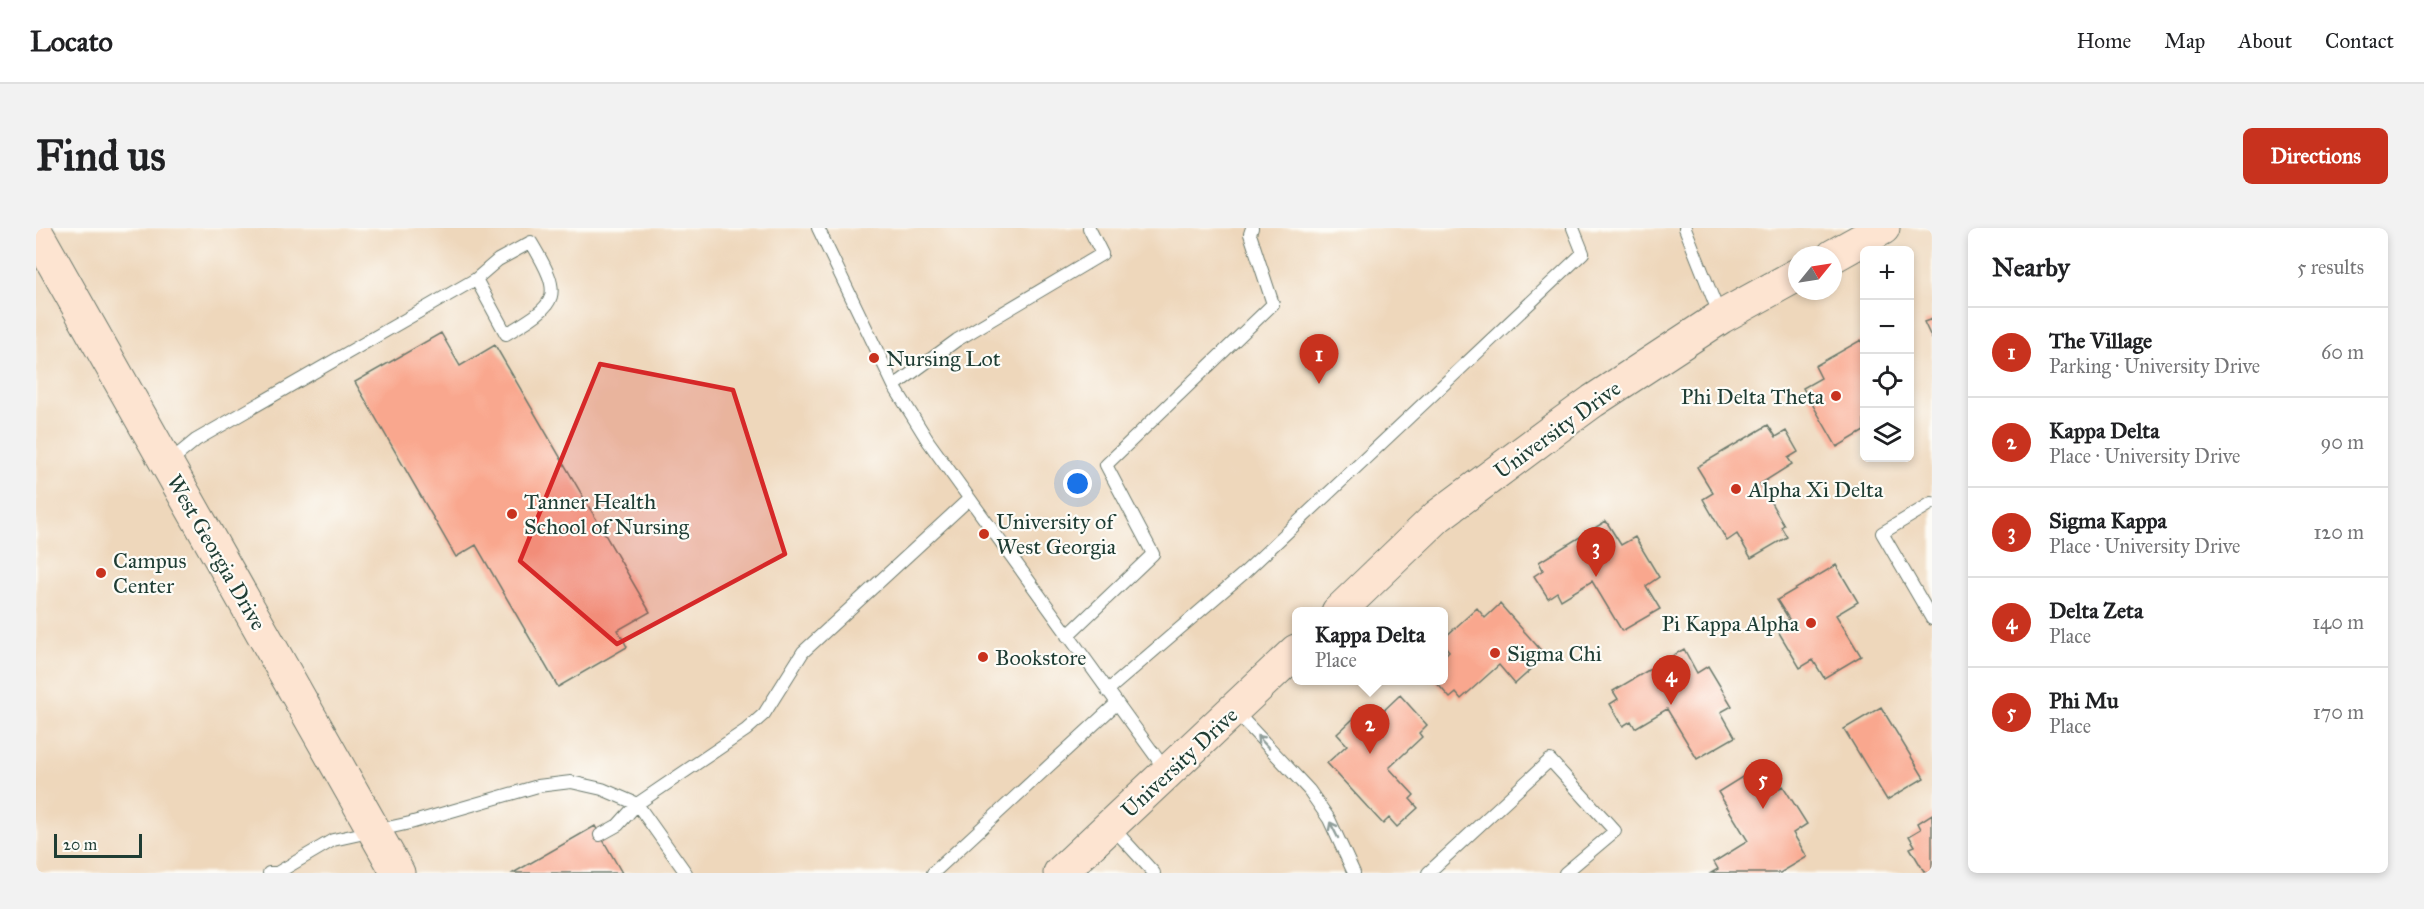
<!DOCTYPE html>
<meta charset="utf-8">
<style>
:root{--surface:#fff;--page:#f2f2f2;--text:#202124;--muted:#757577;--line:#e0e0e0;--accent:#c8321e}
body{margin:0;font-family:"IM FELL Great Primer",serif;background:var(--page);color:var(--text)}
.controls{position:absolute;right:18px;top:18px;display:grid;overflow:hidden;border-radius:9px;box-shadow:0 3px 9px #0003}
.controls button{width:54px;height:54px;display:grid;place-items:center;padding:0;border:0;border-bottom:2px solid var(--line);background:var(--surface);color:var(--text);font:30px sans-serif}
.compass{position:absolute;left:1752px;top:18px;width:54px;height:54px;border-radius:50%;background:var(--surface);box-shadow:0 3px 9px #0003;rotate:60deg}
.scale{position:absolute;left:18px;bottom:15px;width:88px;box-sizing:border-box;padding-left:6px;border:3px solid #1f3d34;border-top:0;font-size:16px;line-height:21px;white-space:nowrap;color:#1f3d34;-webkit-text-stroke:4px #fdfcf7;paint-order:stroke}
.you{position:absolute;left:1042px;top:256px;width:21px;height:21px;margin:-15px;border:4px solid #fff;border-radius:50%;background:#1a73e8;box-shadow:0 0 0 9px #1a73e833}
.badge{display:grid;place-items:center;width:39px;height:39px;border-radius:50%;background:var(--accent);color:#fff;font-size:20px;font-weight:700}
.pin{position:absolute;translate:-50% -50px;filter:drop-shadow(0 2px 3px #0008)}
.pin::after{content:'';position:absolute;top:32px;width:21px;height:18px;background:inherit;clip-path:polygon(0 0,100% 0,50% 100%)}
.popup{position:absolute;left:1256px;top:379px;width:156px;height:78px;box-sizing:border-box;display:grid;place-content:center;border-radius:9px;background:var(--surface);filter:drop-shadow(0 2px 4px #0005);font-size:20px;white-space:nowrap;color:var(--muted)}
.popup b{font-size:22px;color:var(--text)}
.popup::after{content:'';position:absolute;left:50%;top:100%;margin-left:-12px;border:12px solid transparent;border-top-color:var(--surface)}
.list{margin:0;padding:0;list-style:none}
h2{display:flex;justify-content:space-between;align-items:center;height:78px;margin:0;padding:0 24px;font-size:26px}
h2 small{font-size:20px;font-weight:400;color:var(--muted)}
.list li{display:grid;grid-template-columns:39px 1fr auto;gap:18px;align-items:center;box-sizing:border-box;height:90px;padding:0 24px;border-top:2px solid var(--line)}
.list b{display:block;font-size:22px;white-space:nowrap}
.list p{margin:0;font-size:20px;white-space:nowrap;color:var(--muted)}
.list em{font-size:20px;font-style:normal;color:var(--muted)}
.icon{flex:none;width:33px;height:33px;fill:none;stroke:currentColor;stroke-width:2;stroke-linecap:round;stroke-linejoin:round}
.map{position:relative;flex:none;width:1896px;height:645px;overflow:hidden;border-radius:9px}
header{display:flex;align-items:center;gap:36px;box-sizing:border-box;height:84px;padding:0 30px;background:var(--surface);border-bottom:2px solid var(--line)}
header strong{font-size:28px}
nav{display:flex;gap:33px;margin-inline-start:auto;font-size:21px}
.intro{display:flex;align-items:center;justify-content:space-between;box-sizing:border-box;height:144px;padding:0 36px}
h1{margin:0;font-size:42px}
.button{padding:15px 27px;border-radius:9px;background:var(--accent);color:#fff;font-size:21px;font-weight:700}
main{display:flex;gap:36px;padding:0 36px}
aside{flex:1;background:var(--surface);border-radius:9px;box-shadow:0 3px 9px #0003}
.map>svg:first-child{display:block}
</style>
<header>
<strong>Locato</strong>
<nav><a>Home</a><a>Map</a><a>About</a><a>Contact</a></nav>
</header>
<div class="intro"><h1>Find us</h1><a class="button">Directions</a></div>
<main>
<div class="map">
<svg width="1896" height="645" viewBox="0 0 1896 645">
<rect width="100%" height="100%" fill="#fdfcf7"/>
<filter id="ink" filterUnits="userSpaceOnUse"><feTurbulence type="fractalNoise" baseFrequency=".0167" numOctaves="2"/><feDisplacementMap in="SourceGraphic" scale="12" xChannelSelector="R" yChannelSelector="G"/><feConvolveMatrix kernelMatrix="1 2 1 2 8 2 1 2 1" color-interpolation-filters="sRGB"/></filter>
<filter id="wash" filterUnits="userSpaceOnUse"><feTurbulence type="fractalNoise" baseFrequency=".008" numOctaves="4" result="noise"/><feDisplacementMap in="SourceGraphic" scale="24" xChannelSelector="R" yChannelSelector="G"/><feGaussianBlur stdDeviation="1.35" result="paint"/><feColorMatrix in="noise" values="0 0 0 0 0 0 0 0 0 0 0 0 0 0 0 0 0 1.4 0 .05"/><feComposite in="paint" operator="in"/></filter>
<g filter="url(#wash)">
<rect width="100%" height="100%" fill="#f4e7d0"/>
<!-- built -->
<path fill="#eed7bb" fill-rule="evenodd" d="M0 0H1896V645H0ZM1828 22H1874V230H1828ZM1761 27H1797V63H1761ZM1260 384H1408V452H1260Z"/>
<g id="blocks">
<!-- building -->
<path fill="#f9a78e" d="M1896 91V111L1888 94Z
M405 105 424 138 459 117 614 384 582 402 591 419 522 459 440 317 420 329 319 154Z
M1825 112 1828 119V203L1801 219 1767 160 1785 150 1779 138Z
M1732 197 1740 209 1750 203 1762 224 1752 230 1756 236 1724 256 1748 297 1745 299 1751 309 1715 330 1701 306 1691 313 1667 271 1677 265 1661 239Z
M1570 293 1585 317 1599 309 1623 349 1610 358 1624 381 1586 403 1556 353 1525 372 1521 364 1512 370 1498 348 1507 342 1503 334Z
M1800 337 1822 374 1800 387 1825 428 1788 450 1777 432 1764 440 1739 398 1753 391 1741 372Z
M1464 376 1510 428 1479 456 1463 437 1425 471 1420 465 1414 470 1398 452H1408V428L1413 423 1408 417V410L1441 380 1449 390Z
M1648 421 1661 445 1672 438 1696 478 1685 484 1699 509 1661 531 1631 481 1599 500 1595 493 1587 498 1574 476 1582 471 1577 463Z
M1364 467 1391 497 1383 505 1386 509 1353 540 1378 567 1374 571 1382 580 1361 599 1353 590 1347 596 1291 535 1311 517 1301 506 1333 476 1343 487Z
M1845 479 1888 550 1851 572 1808 501Z
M1719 541 1734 566 1747 558 1771 596 1757 605 1771 629 1744 645H1675L1682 641 1678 634 1712 613 1682 564Z
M1896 586V645H1889L1874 620 1879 618 1873 608 1885 601 1882 595Z
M559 598 586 645H477Z"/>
</g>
</g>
<g filter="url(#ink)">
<use href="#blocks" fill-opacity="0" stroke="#6a786b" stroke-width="1.5"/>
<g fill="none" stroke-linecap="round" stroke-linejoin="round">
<defs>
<path id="lane" d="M782 0 858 158 892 213 1131 544
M1649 0 1684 88
M858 158 921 112 1066 26 1053 0
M132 235 160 212 440 51 462 32 495 14C528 69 523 75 470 106L440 51
M1896 275 1846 305 1896 391
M1031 408 1117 326 1070 237 1237 76 1214 6 1216 0
M1071 463 1207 346 1547 25 1537 0
M1199 483 1273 562 1293 591 1318 645
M1076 599 1118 645
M564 607 582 597 601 576 710 502 728 486 767 424 933 271
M233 645H241L297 612 374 595 502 558 535 554 566 561 601 576 650 645
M897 645 1080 476
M1392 645 1514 532 1579 603 1529 645"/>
<path id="secondary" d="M0 4 362 645
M1797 28 1847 0
M1302 384 1402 288 1516 203 1557 173 1685 89 1761 47
M1024 645 1260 423"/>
</defs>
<!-- lane casing -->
<use href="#lane" stroke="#6a786b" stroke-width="14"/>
<!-- secondary casing -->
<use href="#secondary" stroke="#6a786b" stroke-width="35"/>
<!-- lane -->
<use href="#lane" stroke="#fff" stroke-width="12"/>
<!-- secondary -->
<use href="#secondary" stroke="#fde4d1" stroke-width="33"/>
</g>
<!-- one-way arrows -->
<defs><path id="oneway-shaft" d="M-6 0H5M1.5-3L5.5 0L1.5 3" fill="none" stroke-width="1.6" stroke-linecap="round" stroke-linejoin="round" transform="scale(1.5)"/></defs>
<g stroke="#8f9e9a">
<use href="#oneway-shaft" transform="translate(1227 514) rotate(-133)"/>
<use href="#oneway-shaft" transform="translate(1298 602) rotate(-117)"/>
</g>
</g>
<!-- marked area -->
<path fill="#d62828" fill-opacity="0.2" stroke="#d62828" stroke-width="4.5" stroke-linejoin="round" d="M564 136 697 162 749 326 581 416 484 333Z"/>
<!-- markers -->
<g fill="#c8321e" stroke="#fdfcf7" stroke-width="2">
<circle cx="838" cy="130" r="6"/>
<circle cx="1800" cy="168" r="6"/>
<circle cx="1700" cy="261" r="6"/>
<circle cx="476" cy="286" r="6"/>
<circle cx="948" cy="306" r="6"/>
<circle cx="65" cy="345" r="6"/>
<circle cx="1775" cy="395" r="6"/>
<circle cx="1459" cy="425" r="6"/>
<circle cx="947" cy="429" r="6"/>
</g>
<g text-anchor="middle" stroke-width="4.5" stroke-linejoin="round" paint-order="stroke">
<!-- poi labels -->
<g font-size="22" fill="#1f3d34" stroke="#fdfcf7" text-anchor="start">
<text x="850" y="138">Nursing Lot</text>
<text x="1788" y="176" text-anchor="end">Phi Delta Theta</text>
<text x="1712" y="269">Alpha Xi Delta</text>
<text x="488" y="281">Tanner Health<tspan x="488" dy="25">School of Nursing</tspan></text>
<text x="960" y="301">University of<tspan x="960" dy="25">West Georgia</tspan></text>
<text x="77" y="340">Campus<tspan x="77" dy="25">Center</tspan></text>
<text x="1763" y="403" text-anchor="end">Pi Kappa Alpha</text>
<text x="1471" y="433">Sigma Chi</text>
<text x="959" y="437">Bookstore</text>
</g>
<!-- street labels -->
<g font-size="22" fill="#1f3d34" stroke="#fdfcf7">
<text transform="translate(1521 201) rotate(-36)" y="8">University Drive</text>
<text transform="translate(181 324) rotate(60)" y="8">West Georgia Drive</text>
<text transform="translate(1143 534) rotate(-43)" y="8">University Drive</text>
</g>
</g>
</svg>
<div class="controls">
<button>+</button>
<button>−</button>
<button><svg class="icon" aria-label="locate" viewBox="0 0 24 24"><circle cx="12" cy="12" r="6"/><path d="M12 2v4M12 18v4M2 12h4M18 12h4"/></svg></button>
<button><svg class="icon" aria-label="layers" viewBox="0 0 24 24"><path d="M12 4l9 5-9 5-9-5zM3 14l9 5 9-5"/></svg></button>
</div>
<svg class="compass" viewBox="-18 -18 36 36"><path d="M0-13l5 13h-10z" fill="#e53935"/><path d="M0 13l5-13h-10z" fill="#757577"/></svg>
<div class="scale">20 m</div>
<div class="you"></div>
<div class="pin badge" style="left:1283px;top:156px">1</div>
<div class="pin badge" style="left:1334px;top:526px">2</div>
<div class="popup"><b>Kappa Delta</b>Place</div>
<div class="pin badge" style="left:1560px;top:349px">3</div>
<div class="pin badge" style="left:1635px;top:477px">4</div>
<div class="pin badge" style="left:1727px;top:581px">5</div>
</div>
<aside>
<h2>Nearby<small>5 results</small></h2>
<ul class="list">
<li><span class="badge">1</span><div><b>The Village</b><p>Parking · University Drive</p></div><em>60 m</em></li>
<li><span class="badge">2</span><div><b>Kappa Delta</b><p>Place · University Drive</p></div><em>90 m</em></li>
<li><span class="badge">3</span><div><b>Sigma Kappa</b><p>Place · University Drive</p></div><em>120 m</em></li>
<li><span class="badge">4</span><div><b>Delta Zeta</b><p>Place</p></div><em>140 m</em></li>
<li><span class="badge">5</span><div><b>Phi Mu</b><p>Place</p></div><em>170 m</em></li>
</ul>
</aside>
</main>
